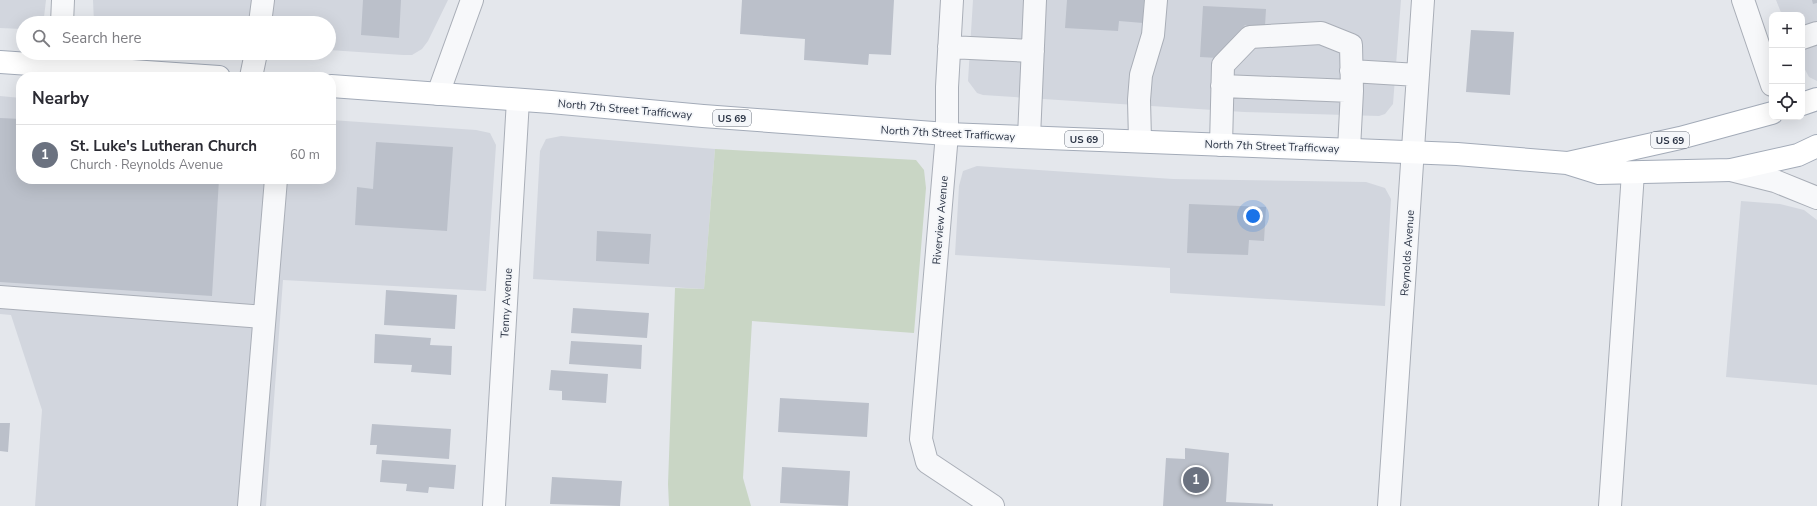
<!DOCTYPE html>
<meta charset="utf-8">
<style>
:root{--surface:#fff;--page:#f2f2f3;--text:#2b2b33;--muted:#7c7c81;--line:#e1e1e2;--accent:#d1495b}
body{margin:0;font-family:"Nunito Sans",sans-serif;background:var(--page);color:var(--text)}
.controls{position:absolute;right:12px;top:12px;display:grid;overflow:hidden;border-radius:8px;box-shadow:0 4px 16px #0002}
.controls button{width:36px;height:36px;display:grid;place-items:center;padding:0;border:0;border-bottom:1px solid var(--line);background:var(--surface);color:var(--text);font:20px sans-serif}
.you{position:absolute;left:1253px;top:216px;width:14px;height:14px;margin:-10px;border:3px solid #fff;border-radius:50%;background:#1a73e8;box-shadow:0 0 0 6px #1a73e833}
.badge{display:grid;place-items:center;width:26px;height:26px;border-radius:50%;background:var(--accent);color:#fff;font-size:13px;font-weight:700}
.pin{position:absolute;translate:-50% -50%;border:2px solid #fff;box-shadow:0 1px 4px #0006}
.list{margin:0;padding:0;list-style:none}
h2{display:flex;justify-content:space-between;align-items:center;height:52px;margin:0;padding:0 16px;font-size:17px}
h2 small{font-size:13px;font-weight:400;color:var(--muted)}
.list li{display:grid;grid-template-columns:26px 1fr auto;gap:12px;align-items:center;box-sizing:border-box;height:60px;padding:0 16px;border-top:1px solid var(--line)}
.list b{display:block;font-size:15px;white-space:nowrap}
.list p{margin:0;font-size:13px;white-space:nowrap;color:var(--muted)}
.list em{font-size:13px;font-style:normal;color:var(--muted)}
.icon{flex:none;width:22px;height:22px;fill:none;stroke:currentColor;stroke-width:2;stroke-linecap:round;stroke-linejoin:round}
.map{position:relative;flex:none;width:1817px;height:506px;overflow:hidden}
.search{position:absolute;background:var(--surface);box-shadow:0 4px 16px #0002;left:16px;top:16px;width:320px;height:44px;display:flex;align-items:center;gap:10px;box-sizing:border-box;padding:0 14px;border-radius:22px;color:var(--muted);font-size:15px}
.panel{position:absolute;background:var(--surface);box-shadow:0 4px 16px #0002;left:16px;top:72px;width:320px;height:112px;border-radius:16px}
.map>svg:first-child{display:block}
</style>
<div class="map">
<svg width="1817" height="506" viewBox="0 0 1817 506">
<rect width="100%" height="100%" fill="#e4e7ec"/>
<!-- built -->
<path fill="#d2d6de" d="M0 0H46L44 17 41 23H23V29L0 28Z
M93 0H448L428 41 422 49 412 55H403L329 50V23H94Z
M973 0H1401L1393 104 1385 114 1379 116 1244 112 983 95 977 93 968 81Z
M1776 0H1817V81L1809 77 1802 64V15H1782Z
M0 96 21 98V179H331V120L476 130 490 133 496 145 486 291 283 280 266 506H35L42 410 11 315 0 314Z
M561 136 715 149 704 289 533 279 540 151 546 139Z
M977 166 1173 179 1366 182 1385 188 1391 199 1385 306 1170 293V268L955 255 959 186 963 171Z
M1741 201 1780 204 1804 210 1817 220V385L1726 377Z"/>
<!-- green -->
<path fill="#c9d6c5" d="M715 149 916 160 924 170 926 188 914 333 752 321 743 478 751 506H669L668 484 675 288 704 289Z"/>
<!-- building -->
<path fill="#bbc0ca" d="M363 0H401L399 38 361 35Z
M742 0H894L891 55 869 54 868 65 804 60 805 39 740 34Z
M1067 0H1144L1143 23 1119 21 1118 31 1065 28Z
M1812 0H1817V3L1813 4Z
M1203 6 1266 9 1265 26 1245 25 1218 58 1200 57Z
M1471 30 1514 32 1510 95 1466 92Z
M0 118 21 119V179H219L212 296 0 282Z
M376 142 453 147 447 231 355 225 357 187 373 189Z
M1189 204 1266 207 1264 241 1249 240 1248 255 1187 253Z
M597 231 651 234 649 264 596 261Z
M386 290 457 295 455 329 384 325Z
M573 308 649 313 647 338 571 333Z
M375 334 431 338 430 345 452 346 451 375 411 372 412 365 374 363Z
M571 341 642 345 641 369 569 364Z
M551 370 608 374 606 403 562 400V391L549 390Z
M780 398 869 403 867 437 778 432Z
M0 423H10L8 452 0 451Z
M372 424 451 429 449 459 376 454 377 445H370Z
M1185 448 1229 453 1226 502 1273 504V506H1163L1166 458 1185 459Z
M382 460 456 465 454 489 429 487 428 493 406 491 407 484 380 482Z
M782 467 850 471 848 506 780 503Z
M552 477 622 481 620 506 550 504Z"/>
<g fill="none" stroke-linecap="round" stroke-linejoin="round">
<defs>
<path id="minor" d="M952 0 947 87V134L921 439 927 462 993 506
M1743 0 1772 85
M62 23 63 0
M260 23 263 0
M1802 38 1817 33
M949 47 1033 51
M1351 71 1418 75
M251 77 256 53
M1222 86 1352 91
M438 94 472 0
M1029 137 1035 0
M1140 140 1139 100 1141 75 1153 35 1156 0
M1221 145 1223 65 1250 37 1321 33 1351 45 1352 91 1349 149
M1731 170 1775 181 1817 198
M0 297 264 317
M249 506 276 179
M494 506 518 100
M1389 506 1423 0
M1610 506 1633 173"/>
<path id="major" d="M0 62 219 77
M331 86 551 102 703 116 947 134 1457 154 1567 163 1599 173 1731 170 1798 155 1817 146
M1802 104 1817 99
M1568 163 1680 138 1772 113"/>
</defs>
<!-- minor casing -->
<use href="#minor" stroke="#a9aeb7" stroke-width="24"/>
<!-- major casing -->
<use href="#major" stroke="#a3abb8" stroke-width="24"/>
<!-- minor -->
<use href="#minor" stroke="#f7f8fa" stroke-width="22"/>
<!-- major -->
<use href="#major" stroke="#fff" stroke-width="22"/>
</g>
<g text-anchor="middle" stroke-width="3.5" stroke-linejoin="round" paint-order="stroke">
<!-- shield labels -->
<g fill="#f4f6f9" stroke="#676e7b" stroke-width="1">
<rect x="713" y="110" width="38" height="16" rx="3"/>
<rect x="1065" y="131" width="38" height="16" rx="3"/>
<rect x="1651" y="132" width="38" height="16" rx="3"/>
</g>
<g font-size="10" font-weight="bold" fill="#2b3445">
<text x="732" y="122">US 69</text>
<text x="1084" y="143">US 69</text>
<text x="1670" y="144">US 69</text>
</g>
<!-- street labels -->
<g font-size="11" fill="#2b3445" stroke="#f4f6f9">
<text transform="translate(625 109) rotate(5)" y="4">North 7th Street Trafficway</text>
<text transform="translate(948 133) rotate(3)" y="4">North 7th Street Trafficway</text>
<text transform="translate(1272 146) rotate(2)" y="4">North 7th Street Trafficway</text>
<text transform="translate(940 220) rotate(-85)" y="4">Riverview Avenue</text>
<text transform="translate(1407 253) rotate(-86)" y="4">Reynolds Avenue</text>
<text transform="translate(506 303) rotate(-87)" y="4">Tenny Avenue</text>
</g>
</g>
</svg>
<div class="controls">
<button>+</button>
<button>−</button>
<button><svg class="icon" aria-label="locate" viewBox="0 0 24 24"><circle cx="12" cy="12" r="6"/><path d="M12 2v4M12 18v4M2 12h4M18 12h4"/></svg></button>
</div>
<div class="you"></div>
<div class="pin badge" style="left:1196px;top:480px;background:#6b7280">1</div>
<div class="search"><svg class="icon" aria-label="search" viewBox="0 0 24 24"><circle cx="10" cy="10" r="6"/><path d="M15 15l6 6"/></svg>Search here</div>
<section class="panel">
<h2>Nearby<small></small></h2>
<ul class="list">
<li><span class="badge" style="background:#6b7280">1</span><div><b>St. Luke's Lutheran Church</b><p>Church · Reynolds Avenue</p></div><em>60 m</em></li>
</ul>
</section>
</div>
